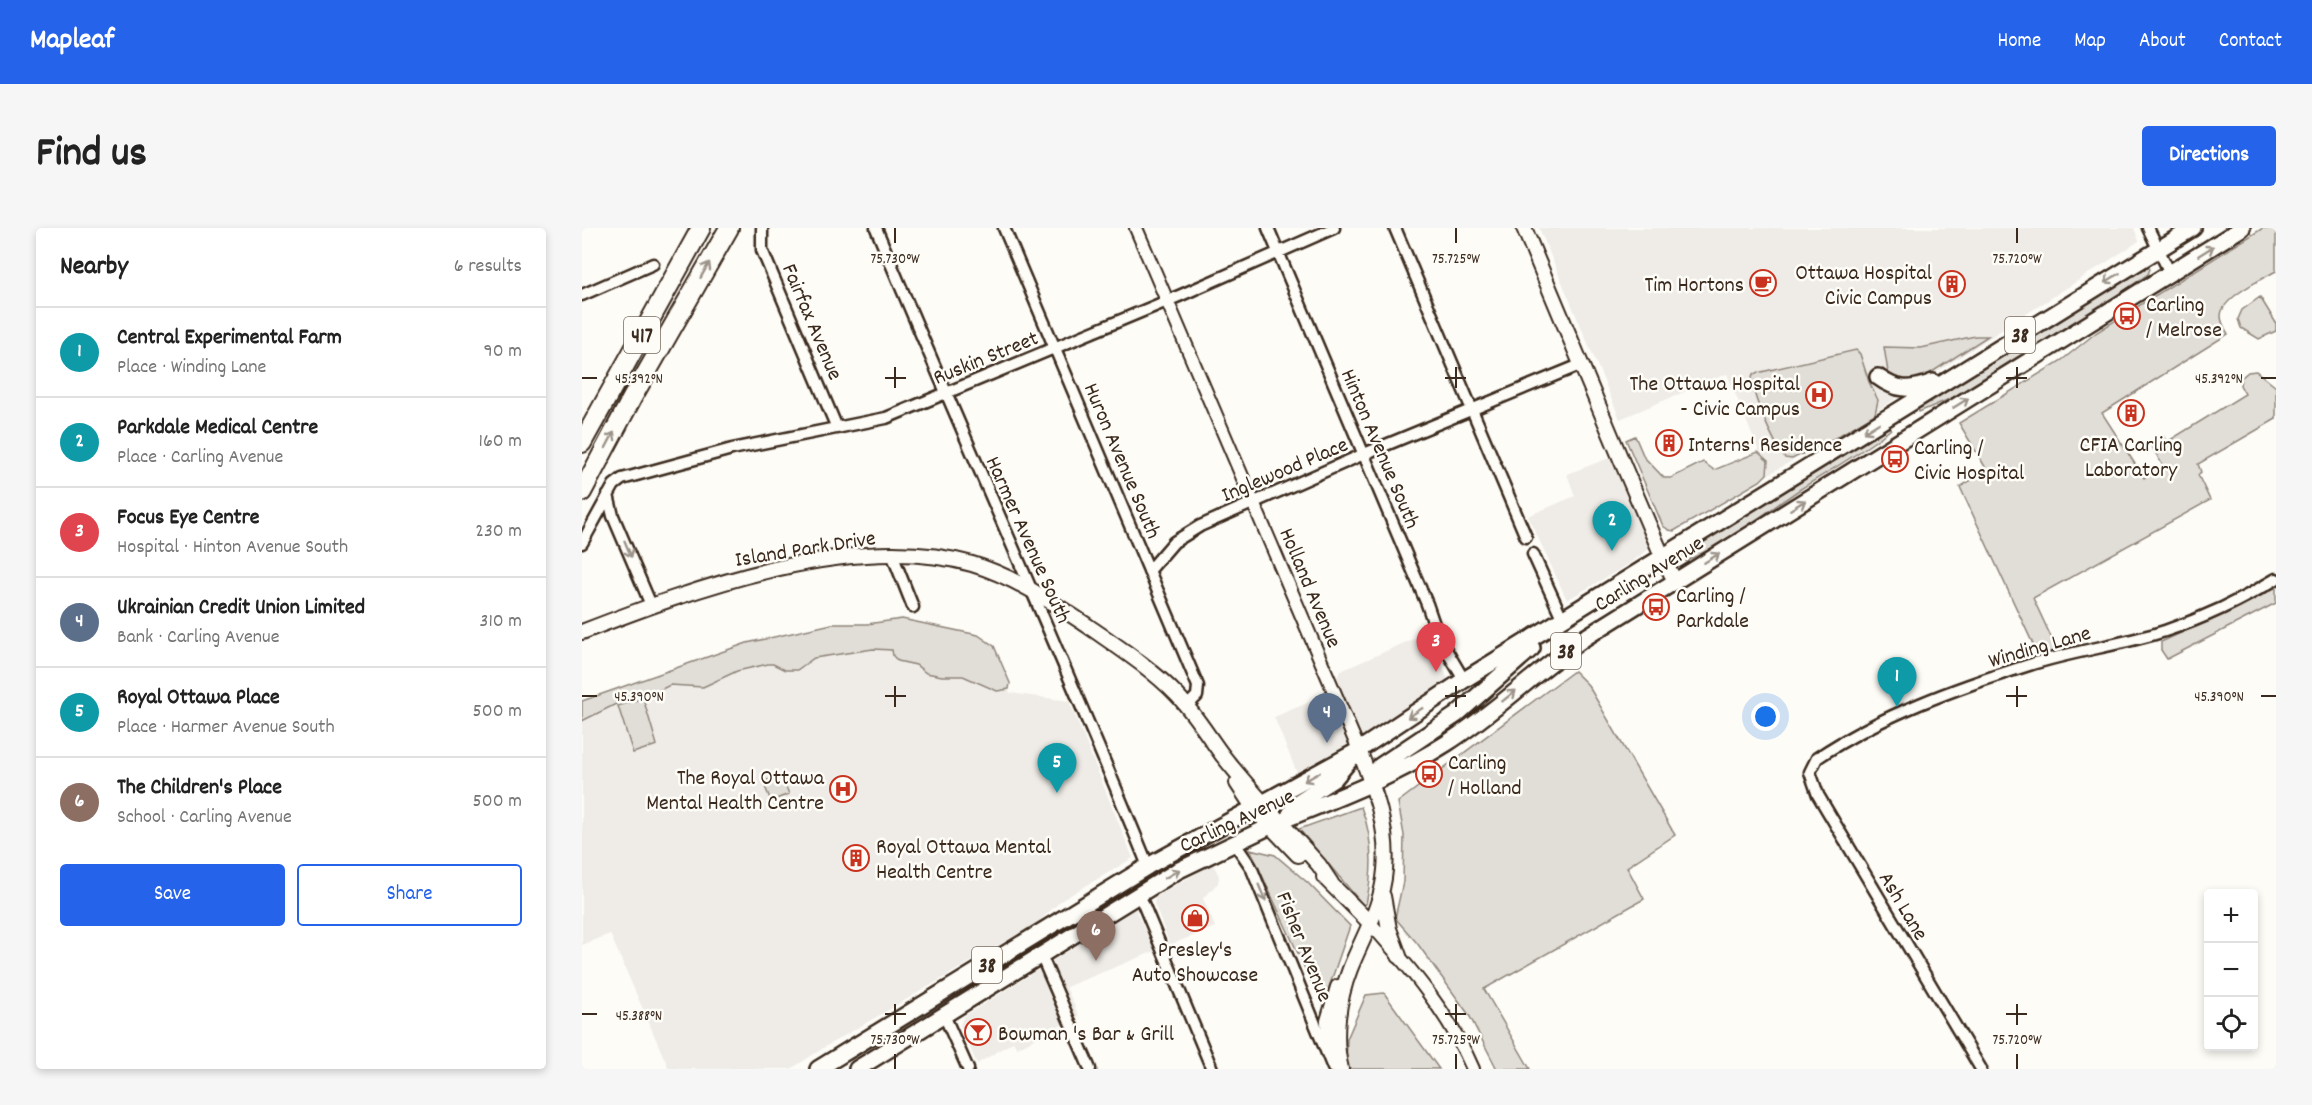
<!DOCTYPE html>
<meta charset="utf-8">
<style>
:root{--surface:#fff;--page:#f6f6f6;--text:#222;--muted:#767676;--line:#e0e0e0;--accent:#2563eb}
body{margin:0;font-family:Dekko,sans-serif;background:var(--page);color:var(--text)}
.controls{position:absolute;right:18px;bottom:18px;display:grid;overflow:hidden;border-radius:6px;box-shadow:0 3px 9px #0003}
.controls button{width:54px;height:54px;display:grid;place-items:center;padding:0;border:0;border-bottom:2px solid var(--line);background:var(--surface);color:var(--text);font:30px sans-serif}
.you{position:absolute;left:1184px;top:489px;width:21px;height:21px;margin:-15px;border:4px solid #fff;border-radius:50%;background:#1a73e8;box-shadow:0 0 0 9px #1a73e833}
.badge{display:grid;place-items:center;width:39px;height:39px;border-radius:50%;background:var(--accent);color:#fff;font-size:20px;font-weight:700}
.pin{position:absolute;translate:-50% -50px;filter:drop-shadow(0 2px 3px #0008)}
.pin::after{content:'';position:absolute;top:32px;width:21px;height:18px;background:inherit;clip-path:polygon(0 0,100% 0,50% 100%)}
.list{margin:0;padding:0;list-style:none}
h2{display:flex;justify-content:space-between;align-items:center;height:78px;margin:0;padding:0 24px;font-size:26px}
h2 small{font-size:20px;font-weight:400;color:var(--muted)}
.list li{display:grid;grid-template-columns:39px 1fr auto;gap:18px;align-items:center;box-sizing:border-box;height:90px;padding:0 24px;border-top:2px solid var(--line)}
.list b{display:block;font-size:22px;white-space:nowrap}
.list p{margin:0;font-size:20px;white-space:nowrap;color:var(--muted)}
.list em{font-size:20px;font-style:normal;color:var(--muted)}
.actions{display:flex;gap:12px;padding:18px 24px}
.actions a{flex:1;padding:14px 0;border:2px solid var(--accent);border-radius:6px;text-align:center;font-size:21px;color:var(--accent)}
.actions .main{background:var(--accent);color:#fff}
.icon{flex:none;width:33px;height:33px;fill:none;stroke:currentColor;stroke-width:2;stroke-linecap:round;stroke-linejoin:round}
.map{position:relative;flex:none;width:1694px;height:841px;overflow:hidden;border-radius:6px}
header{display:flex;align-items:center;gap:36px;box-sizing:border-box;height:84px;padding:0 30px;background:var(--accent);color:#fff}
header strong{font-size:28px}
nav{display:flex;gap:33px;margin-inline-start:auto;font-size:21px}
.intro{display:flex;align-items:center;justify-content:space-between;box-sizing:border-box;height:144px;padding:0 36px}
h1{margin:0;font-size:42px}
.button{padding:15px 27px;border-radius:6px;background:var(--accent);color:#fff;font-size:21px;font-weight:700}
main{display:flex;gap:36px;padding:0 36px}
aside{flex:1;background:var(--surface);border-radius:6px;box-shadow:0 3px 9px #0003}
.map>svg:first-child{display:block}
</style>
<header>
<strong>Mapleaf</strong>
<nav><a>Home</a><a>Map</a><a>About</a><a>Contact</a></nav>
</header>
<div class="intro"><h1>Find us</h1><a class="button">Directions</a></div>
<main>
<aside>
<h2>Nearby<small>6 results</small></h2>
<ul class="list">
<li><span class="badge" style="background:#0f9aa8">1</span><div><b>Central Experimental Farm</b><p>Place · Winding Lane</p></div><em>90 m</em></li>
<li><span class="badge" style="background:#0f9aa8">2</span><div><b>Parkdale Medical Centre</b><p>Place · Carling Avenue</p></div><em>160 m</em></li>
<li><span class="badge" style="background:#e0444e">3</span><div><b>Focus Eye Centre</b><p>Hospital · Hinton Avenue South</p></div><em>230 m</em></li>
<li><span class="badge" style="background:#5c6f8a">4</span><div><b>Ukrainian Credit Union Limited</b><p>Bank · Carling Avenue</p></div><em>310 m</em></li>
<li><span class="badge" style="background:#0f9aa8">5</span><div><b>Royal Ottawa Place</b><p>Place · Harmer Avenue South</p></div><em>500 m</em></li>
<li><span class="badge" style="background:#8d6e63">6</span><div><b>The Children's Place</b><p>School · Carling Avenue</p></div><em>500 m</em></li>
</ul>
<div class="actions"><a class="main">Save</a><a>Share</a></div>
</aside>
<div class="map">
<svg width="1694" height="841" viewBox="0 0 1694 841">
<rect width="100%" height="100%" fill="#fdfcf7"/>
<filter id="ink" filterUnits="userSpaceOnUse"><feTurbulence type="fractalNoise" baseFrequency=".0167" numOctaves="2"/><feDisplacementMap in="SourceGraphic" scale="12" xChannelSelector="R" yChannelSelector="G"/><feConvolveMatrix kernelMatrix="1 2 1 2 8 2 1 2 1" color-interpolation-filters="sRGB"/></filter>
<g filter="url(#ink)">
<!-- built -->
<path fill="#efece7" d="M957 0H1552L1557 13 1287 188 1096 299 1072 271 1178 226 1145 146 1038 191Z
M1030 229 1070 318 1047 336 985 372 946 288 993 268 985 246Z
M847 404 866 452 790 502 715 545 692 489 742 468 759 443Z
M200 411 405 418 428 465 487 473 551 630 480 672 455 695 243 819 209 841H87L28 706 0 717V491L16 479Z
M631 636 637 648 636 655 621 670 633 699 588 717 572 675 573 669Z
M553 681 573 723 484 759 497 788 435 820 431 814 395 836 378 797 381 789Z"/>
<!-- green -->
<path fill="#e1ded7" stroke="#8e847a" stroke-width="1.5" d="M1681 0H1694V43C1680 51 1639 70 1639 88 1639 94 1643 101 1646 106L1520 185 1562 250 1581 238 1569 217 1581 208 1585 214 1663 166 1658 157 1659 150 1666 144 1674 143 1694 159V191L1616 236 1619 244 1616 247 1628 272 1451 370 1476 424 1457 429 1378 259 1405 242 1377 195 1480 132 1515 104Z
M1565 38 1568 41 1566 46 1510 85 1384 164 1337 184 1336 181Z
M1678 69 1694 95V103L1677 111 1659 100 1656 91 1660 82Z
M1393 108H1406L1336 153C1322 156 1316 153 1306 144L1302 119 1339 120Z
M1274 122 1278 126 1287 154 1296 172 1293 186 1253 210 1210 231 1203 230C1193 216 1165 161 1171 146Z
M1307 199 1309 201C1280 225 1248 242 1217 262 1180 287 1145 315 1104 333L1101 326Z
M1053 208 1062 229 1082 250H1089L1121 234 1132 242 1176 224 1186 233 1185 246 1178 253 1092 303 1087 302 1081 298 1044 212Z
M1694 358V375L1585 431 1579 422V414L1656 379Z
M320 391 396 407 412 418 428 455 427 461 415 463 381 448H360L344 445 334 437 316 433 311 428 310 422 291 421 232 430 215 442H203L191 436H186L155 443 121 459 88 457 72 465 52 467 0 493V473L165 415 250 396H285Z
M992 443 1006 457 1093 607 1045 639 1062 671 902 761 948 841H915L887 787 835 715 813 690 821 654 822 607 816 574Z
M61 470 75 517 51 525 36 478Z
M199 547 207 566 189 573 181 554Z
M779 579C791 609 791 644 784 676L781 677 717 601Z
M668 621 693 627 726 655 768 698 745 765 731 758Z
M802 765 857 841H764L765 811 784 767Z"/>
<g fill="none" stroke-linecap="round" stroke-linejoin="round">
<defs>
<path id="minor" d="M180 0V22L255 200
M294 0C383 213 479 424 566 638
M422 0 616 458 615 468 605 478
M686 0 845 376 856 408 882 452
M813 0 944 309
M1566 0 1588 45
M0 67 71 36
M26 267 31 288 69 377
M0 315 32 257 40 251 150 221 304 190 597 68 752 0
M310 326 331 379
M951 326 981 392
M567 343 592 314 618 298 782 226 998 137
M652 614 669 639 751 840
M557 666 630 841
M459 727 508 841
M362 787 386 841
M1399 841 1236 567 1228 544 1235 530C1299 487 1374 460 1447 437 1491 423 1539 417 1583 403 1622 390 1660 372 1694 351"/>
<path id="tertiary" d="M554 0 777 522
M789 696C829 741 867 785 891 841"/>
<path id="secondary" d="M942 0 1043 241 1081 330 1093 353
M0 404C111 361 271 302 390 336 431 348 470 374 506 398 536 419 569 440 595 467 613 486 626 508 641 528 671 566 705 601 737 637L749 655
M655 555 672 581 716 627
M742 649 789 696
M801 668 807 701 817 728
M747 819 746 793 756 759
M759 841C751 809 756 772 768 741 781 708 800 679 803 642 807 599 792 561 777 522"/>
<path id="primary" d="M1296 149C1315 163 1329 163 1351 154
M790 556 792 546 798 538 874 487 950 420
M706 590C761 568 815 547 865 515 914 484 955 442 1004 409L1660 0
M706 590 714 575 752 551 772 527
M236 841 566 638 777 522 882 452 1611 0
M275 841 595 643 699 593"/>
<path id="motorway" d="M0 215 119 0
M0 264 50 170 147 0"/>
</defs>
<!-- minor casing -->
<use href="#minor" stroke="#3b2a1e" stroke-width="15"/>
<!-- tertiary casing -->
<use href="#tertiary" stroke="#3b2a1e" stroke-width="16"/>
<!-- secondary casing -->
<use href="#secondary" stroke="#3b2a1e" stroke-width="18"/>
<!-- primary casing -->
<use href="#primary" stroke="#3b2a1e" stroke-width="20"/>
<!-- motorway casing -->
<use href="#motorway" stroke="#3b2a1e" stroke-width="22"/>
<!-- minor -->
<use href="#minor" stroke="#fdfcf7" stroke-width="10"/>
<!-- tertiary -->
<use href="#tertiary" stroke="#fdfcf7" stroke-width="12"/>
<!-- secondary -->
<use href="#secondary" stroke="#fdfcf7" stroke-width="14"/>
<!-- primary -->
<use href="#primary" stroke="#fdfcf7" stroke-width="15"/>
<!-- motorway -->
<use href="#motorway" stroke="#fdfcf7" stroke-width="18"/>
</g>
<!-- one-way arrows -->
<defs><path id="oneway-shaft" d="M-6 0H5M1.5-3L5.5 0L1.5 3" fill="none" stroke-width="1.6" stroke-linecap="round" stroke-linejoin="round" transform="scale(1.5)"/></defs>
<g stroke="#9c938a">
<use href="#oneway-shaft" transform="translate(1624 23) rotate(-32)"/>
<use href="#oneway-shaft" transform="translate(123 42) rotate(-60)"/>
<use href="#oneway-shaft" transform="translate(1530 50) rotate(148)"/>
<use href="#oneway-shaft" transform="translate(1379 175) rotate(-32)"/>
<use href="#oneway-shaft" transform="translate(1289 200) rotate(148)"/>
<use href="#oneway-shaft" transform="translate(28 212) rotate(-62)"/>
<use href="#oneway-shaft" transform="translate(1216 277) rotate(-32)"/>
<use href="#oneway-shaft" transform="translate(46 321) rotate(67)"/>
<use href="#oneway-shaft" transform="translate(1130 330) rotate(-32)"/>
<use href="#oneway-shaft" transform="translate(927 468) rotate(-39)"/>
<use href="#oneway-shaft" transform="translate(833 485) rotate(147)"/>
<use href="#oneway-shaft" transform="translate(730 549) rotate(150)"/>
<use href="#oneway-shaft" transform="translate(590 646) rotate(-30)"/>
<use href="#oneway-shaft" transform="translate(680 665) rotate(68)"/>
</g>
</g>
<!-- ticks -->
<path fill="none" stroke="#3b2a1e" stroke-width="2" d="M313 0V15M874 0V15M1435 0V15M313 139V160M874 139V160M1435 139V160M0 150H15M303 150H324M863 150H884M1424 150H1445M1679 150H1694M313 458V479M874 458V479M1435 458V479M0 468H15M303 468H324M863 468H884M1424 468H1445M1679 468H1694M313 776V797M874 776V797M1435 776V797M0 786H15M303 786H324M863 786H884M1424 786H1445M313 826V841M874 826V841M1435 826V841"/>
<!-- icons -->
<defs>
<symbol id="cafe-ring" viewBox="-11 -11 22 22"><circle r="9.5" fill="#fdfcf7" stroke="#c8321e" stroke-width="1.5"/><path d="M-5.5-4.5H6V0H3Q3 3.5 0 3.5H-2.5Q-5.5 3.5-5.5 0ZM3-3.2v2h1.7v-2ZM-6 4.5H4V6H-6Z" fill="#c8321e"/></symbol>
<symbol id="building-ring" viewBox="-11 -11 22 22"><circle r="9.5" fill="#fdfcf7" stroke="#c8321e" stroke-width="1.5"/><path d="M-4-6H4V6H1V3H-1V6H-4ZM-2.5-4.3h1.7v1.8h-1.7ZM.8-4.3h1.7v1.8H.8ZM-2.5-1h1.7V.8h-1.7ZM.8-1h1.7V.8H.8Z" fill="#c8321e"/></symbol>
<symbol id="bus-ring" viewBox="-11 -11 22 22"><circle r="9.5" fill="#fdfcf7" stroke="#c8321e" stroke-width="1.5"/><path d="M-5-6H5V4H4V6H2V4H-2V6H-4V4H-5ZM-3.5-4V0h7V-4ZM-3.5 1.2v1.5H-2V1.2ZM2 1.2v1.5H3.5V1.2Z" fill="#c8321e"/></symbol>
<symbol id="hospital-ring" viewBox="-11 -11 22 22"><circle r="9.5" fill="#fdfcf7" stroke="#c8321e" stroke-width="1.5"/><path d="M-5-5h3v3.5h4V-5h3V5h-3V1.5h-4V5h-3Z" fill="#c8321e"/></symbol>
<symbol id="shop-ring" viewBox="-11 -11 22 22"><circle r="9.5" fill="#fdfcf7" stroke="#c8321e" stroke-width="1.5"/><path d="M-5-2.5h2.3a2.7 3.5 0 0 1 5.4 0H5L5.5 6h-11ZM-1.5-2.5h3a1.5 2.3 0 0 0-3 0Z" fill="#c8321e"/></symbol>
<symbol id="bar-ring" viewBox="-11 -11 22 22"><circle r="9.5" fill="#fdfcf7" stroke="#c8321e" stroke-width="1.5"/><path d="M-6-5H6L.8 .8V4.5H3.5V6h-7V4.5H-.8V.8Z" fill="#c8321e"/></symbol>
</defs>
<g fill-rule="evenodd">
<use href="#cafe-ring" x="1166" y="40" width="30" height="30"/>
<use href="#building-ring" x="1355" y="41" width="30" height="30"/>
<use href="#bus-ring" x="1530" y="73" width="30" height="30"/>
<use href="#hospital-ring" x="1222" y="152" width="30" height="30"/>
<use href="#building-ring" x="1534" y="170" width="30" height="30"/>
<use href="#building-ring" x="1072" y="200" width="30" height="30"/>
<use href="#bus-ring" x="1298" y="216" width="30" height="30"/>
<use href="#bus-ring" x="1059" y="364" width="30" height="30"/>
<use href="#bus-ring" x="832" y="531" width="30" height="30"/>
<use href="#hospital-ring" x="246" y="546" width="30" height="30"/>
<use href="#building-ring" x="259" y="615" width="30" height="30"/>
<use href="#shop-ring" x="598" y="675" width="30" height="30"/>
<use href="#bar-ring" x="381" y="789" width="30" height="30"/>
</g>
<g text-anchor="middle" stroke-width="5" stroke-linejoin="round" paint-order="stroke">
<!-- shield labels -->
<g fill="#fdfcf7" stroke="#75695f" stroke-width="1.5">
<rect x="42" y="89" width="36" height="36" rx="4.5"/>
<rect x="1423" y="89" width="30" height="36" rx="4.5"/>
<rect x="969" y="405" width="30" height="36" rx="4.5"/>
<rect x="390" y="719" width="30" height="36" rx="4.5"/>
</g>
<g font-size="21" font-weight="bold" fill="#3b2a1e">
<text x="60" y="114">417</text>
<text x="1438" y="114">38</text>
<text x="984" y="430">38</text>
<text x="405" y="744">38</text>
</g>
<!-- poi labels -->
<g font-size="22" fill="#3b2a1e" stroke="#fdfcf7" text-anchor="start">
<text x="1350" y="51" text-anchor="end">Ottawa Hospital<tspan x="1350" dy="25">Civic Campus</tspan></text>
<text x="1162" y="63" text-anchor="end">Tim Hortons</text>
<text x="1564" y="83">Carling<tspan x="1564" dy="25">/ Melrose</tspan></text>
<text x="1218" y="162" text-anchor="end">The Ottawa Hospital<tspan x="1218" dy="25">- Civic Campus</tspan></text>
<text x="1106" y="223">Interns' Residence</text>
<text x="1549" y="223" text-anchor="middle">CFIA Carling<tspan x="1549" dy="25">Laboratory</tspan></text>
<text x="1332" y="226">Carling /<tspan x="1332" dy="25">Civic Hospital</tspan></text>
<text x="1094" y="374">Carling /<tspan x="1094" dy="25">Parkdale</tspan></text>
<text x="866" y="541">Carling<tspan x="866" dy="25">/ Holland</tspan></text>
<text x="242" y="556" text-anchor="end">The Royal Ottawa<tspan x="242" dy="25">Mental Health Centre</tspan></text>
<text x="294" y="625">Royal Ottawa Mental<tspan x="294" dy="25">Health Centre</tspan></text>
<text x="613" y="728" text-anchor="middle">Presley's<tspan x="613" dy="25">Auto Showcase</tspan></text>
<text x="416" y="812">Bowman 's Bar &amp; Grill</text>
</g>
<!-- street labels -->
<g font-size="22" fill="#3b2a1e" stroke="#fdfcf7">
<text transform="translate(232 93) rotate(67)" y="8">Fairfax Avenue</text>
<text transform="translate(403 128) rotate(-22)" y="8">Ruskin Street</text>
<text transform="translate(800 220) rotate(67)" y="8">Hinton Avenue South</text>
<text transform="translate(542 232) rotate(67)" y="8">Huron Avenue South</text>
<text transform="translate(702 240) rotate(-23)" y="8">Inglewood Place</text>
<text transform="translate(448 311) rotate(66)" y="8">Harmer Avenue South</text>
<text transform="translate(223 319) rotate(-9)" y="8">Island Park Drive</text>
<text transform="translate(1066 344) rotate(-32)" y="8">Carling Avenue</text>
<text transform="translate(730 359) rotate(67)" y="8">Holland Avenue</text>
<text transform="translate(1457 417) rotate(-16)" y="8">Winding Lane</text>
<text transform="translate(654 591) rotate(-25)" y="8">Carling Avenue</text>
<text transform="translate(1323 677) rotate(59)" y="8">Ash Lane</text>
<text transform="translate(724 718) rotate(68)" y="8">Fisher Avenue</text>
</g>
</g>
<g font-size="15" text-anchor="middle" fill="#3b2a1e" stroke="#fdfcf7" stroke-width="5" stroke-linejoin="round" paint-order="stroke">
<text x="313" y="35">75.730°W</text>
<text x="874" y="35">75.725°W</text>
<text x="1435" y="35">75.720°W</text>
<text x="57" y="155">45.392°N</text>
<text x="1637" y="155">45.392°N</text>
<text x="57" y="473">45.390°N</text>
<text x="1637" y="473">45.390°N</text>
<text x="57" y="792">45.388°N</text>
<text x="313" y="816">75.730°W</text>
<text x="874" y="816">75.725°W</text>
<text x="1435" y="816">75.720°W</text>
</g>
</svg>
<div class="controls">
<button>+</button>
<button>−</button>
<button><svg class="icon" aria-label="locate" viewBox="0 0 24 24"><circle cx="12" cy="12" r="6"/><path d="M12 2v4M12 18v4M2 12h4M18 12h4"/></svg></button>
</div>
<div class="you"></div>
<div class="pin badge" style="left:1315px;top:479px;background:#0f9aa8">1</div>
<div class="pin badge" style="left:1030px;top:323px;background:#0f9aa8">2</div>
<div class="pin badge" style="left:854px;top:444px;background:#e0444e">3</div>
<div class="pin badge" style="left:745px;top:515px;background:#5c6f8a">4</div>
<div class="pin badge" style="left:475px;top:565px;background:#0f9aa8">5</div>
<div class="pin badge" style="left:514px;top:733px;background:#8d6e63">6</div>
</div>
</main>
